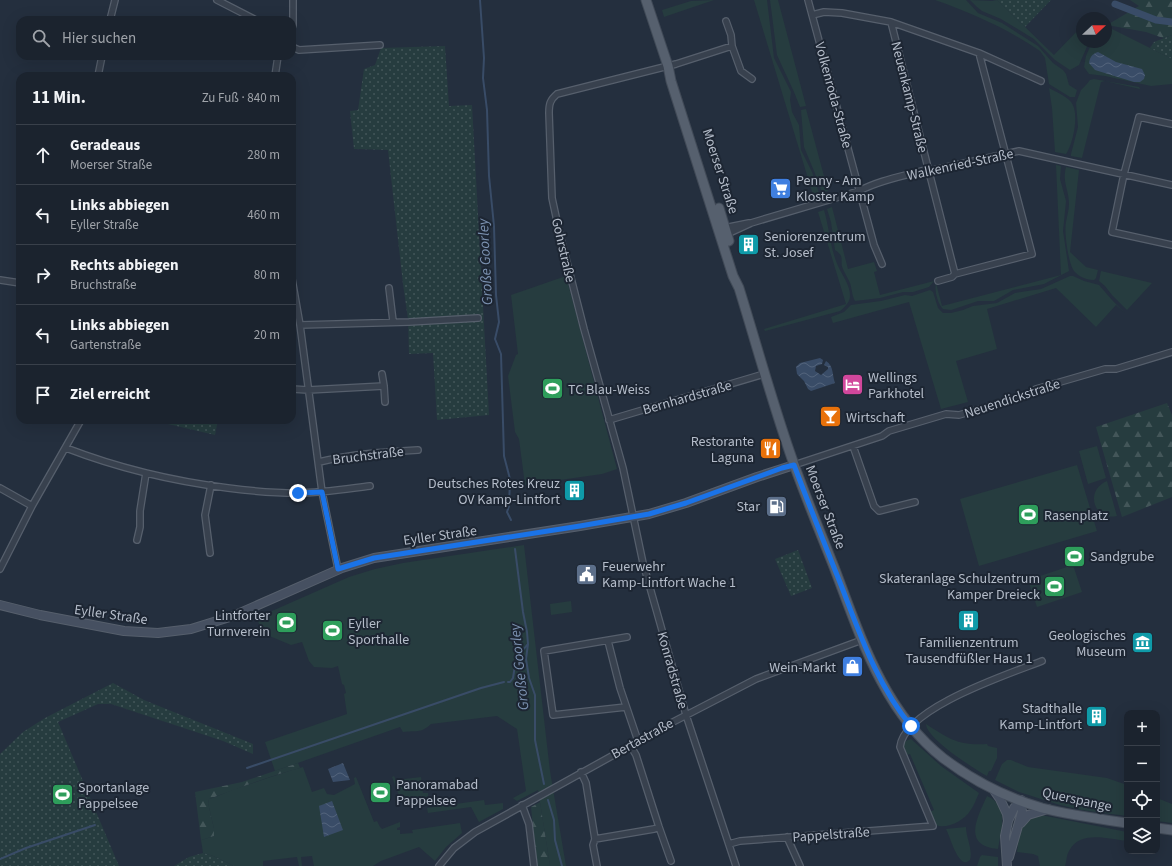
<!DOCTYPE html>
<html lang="de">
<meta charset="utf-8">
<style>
:root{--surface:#1b232e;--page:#242b36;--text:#f1f3f6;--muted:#a0a4aa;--line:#39404a}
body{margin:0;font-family:"Source Sans 3",sans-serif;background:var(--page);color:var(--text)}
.controls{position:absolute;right:12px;bottom:12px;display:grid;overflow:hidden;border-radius:8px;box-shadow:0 4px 16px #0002}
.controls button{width:36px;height:36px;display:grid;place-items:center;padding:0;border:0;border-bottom:1px solid var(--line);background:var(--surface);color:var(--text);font:20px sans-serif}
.compass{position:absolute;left:1076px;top:12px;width:36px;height:36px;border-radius:50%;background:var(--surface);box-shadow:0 4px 16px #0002;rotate:68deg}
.stop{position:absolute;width:12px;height:12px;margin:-9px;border:3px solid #1a73e8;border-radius:50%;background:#fff}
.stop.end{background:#1a73e8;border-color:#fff;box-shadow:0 1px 4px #0008}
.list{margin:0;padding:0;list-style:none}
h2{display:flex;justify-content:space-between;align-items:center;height:52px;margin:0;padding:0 16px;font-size:17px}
h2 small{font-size:13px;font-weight:400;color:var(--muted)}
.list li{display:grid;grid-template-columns:26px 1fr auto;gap:12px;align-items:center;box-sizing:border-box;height:60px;padding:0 16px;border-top:1px solid var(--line)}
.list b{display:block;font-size:15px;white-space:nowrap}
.list p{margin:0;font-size:13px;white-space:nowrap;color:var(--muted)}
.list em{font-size:13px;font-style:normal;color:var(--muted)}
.icon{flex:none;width:22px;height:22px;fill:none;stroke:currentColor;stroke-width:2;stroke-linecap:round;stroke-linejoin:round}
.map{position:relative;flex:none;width:1172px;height:866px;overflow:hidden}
.search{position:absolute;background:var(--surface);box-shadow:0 4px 16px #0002;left:16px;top:16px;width:280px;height:44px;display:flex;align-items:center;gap:10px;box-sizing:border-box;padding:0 14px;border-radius:12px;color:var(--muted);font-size:15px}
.panel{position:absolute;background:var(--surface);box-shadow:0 4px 16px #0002;left:16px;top:72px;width:280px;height:352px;border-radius:12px}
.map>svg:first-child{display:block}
</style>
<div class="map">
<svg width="1172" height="866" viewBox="0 0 1172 866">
<defs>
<pattern id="forest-firs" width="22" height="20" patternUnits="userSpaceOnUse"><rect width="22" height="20" fill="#263c3f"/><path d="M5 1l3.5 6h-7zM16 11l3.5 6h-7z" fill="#435659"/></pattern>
<pattern id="park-dots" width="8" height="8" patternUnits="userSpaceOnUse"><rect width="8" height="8" fill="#263c3f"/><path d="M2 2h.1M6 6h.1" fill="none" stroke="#435659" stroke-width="1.8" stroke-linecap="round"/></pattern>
<pattern id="water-waves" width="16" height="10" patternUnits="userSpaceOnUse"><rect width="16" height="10" fill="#394c67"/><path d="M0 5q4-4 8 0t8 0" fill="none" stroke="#53647b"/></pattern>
</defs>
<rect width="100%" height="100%" fill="#242f3e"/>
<!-- grass -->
<path fill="#263c3f" d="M714 0 664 17 662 10 691 1Z
M754 0H767L774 58 791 92 790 100 792 112 799 125 801 150 812 172 819 193 813 195Z
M770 0H778L806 106 800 107 794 92 777 55Z
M935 0H966L978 13 1002 23 1038 46 1053 63 1063 70 1066 74 1069 85 1077 90 1075 97H1070L1049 84 1045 58 1040 51C1008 29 972 13 935 0Z
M970 0 992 1 997 0 1054 55 1082 26V42H1089L1079 65 1070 70 1055 60 1034 39 1001 19 982 11 977 7Z
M1106 26 1172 59V84L1151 86 1105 76 1089 74 1084 67 1086 56 1092 42H1106Z
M1094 79 1139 87 1140 89 1105 81 1101 82 1082 158 1071 156V154L1078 127 1076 103 1081 90 1086 85 1090 80Z
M1049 88C1056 92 1066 96 1071 102 1080 113 1073 144 1066 154L1055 152 1052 108Z
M806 109 828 191 822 192 814 171 804 147 801 110Z
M1056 165 1061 166 1060 179 1066 201 1063 231 1069 271 1044 284 1013 290 994 301H978L951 310 943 309C938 304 934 291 936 283L942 306 1061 275Z
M1066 167 1079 170 1070 252 1086 267 1098 270 1096 278 1094 280C1087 280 1079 277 1074 271 1068 262 1064 233 1066 222 1067 216 1069 210 1069 204 1069 189 1062 183 1066 167Z
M832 207 848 269 874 262 877 271 874 272 880 295 934 281 929 287 913 292H903L880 298 855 301C852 296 852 289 850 283 848 278 845 274 843 269 839 261 846 257 835 250L831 222 827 209Z
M824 210C830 230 830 251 840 270 844 278 850 286 850 296 850 302 845 307 840 311L765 331 764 329 846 304 818 212Z
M1101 271 1152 283 1127 310 1112 295 1105 286 1099 281Z
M566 276 617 469 602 474 525 485 519 439 515 432 508 376 516 355 518 354 511 295Z
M1070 276H1073L1084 281 1099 285 1112 300 1125 313 1116 305 1096 327 1056 288 987 309 997 349 956 361 968 402 941 409 909 302 833 323 831 317 844 312 851 305 881 301 905 295 912 296 930 290 933 292 938 308 943 313H951L963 310 973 306 997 303 1015 293 1041 289Z
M1097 446 1106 478 1088 484 1079 451Z
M1077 465 1097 531 979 566 960 499Z
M1107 481 1117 516C1094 521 1084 491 1107 481Z
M524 545 550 771 566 866H550L538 790 517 801 514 799 513 798 526 791 517 729 497 716 431 724C420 734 416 730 403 732L400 727 275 771 265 742 347 714 344 694 346 693 344 685 342 684 338 666 332 668 314 667 309 661 302 642 291 645 267 635 263 631 256 618 349 577 375 569 403 563Z
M1076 546 1081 562 1073 565 1082 592 1037 607 1028 580 1073 565 1068 549Z
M571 601 572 612 551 615 550 604Z
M926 724C949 739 959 746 987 744L988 746 997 748V758L991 771H989L987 776C974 769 926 738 926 724Z
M911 739 941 766 979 793C976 799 974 806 970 811 965 820 946 830 936 825L930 812 934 810 910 754 906 755 903 746 904 742 908 740Z
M1007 760H1011L1028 767 1107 778 1127 785V816L1081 810 1060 805 1019 792 995 780 1002 764Z
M303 767 312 792 324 788 327 794 334 795 355 784 354 778 356 777 374 822 377 821 380 827 382 829 400 822V827L397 828V830H400V834L413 833 412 830 460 823 462 833 446 847 435 861 419 847 381 861 373 866H314L312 856 301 857 302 866H299L297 857 263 861V866H234L213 856 203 853 201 840 214 836V829L208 803 209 799C219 796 228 791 238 788 260 781 281 773 303 767Z
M394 776 396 780 421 777 423 793H428V796L403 806 392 777Z
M987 796C1010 806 1001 829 998 849 961 846 978 816 987 796Z
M1157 798 1172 804V823L1157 821Z
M484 800 485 805 503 803V809L479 822 471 807 428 813 427 808Z
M1041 815 1127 832V841C1108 839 1080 830 1069 851 1066 856 1067 861 1065 866H1040L1038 856 1033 854 1017 852C1020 832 1019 821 1041 815Z
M966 827C966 838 973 849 970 860 968 861 967 863 964 862 956 859 950 837 946 829Z
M982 855 998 857V866H977L980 857Z"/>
<!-- forest -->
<path fill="url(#forest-firs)" d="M1130 0H1172V35L1163 38 1146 32 1107 25 1139 6Z
M1167 403 1172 415V497L1122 517 1096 427Z
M298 763 300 768C269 776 239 788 209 799L208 803 214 829V836L201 840 195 792 242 782Z
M540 802 550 866H537L531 807Z"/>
<!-- park -->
<path fill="url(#park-dots)" d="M997 0H1051L1025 27Z
M1172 35V59L1150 48 1154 42Z
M445 46 449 106 472 105 489 415 437 420 433 353 409 354 408 319 403 284 388 150 354 149 350 111 358 110 364 69 375 65 381 48Z
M155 420H218L215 435 155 421Z
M798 550 812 588 791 596 775 559Z
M113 683 144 700 253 744V754L223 741 111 704H98L58 722 119 866H0V754L23 732 45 718Z
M203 853 213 856 234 866H174L189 857Z"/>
<!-- water -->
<path fill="url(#water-waves)" d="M1098 52 1116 62 1142 69 1145 75 1144 79 1140 82H1134L1095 70 1089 63C1090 57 1092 54 1098 52Z
M820 358 823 360 822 364 816 366 815 371 821 375 828 369V367L824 365 826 361C834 366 832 375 835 383L811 391 808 389 804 381 797 374 796 367 800 363Z
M343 763 350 780 333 782 328 769Z
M332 801 343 830 324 837 319 806Z"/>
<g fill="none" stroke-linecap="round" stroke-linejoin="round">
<!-- stream -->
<path stroke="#394c67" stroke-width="2" d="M480 0 484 58 483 78 487 110 489 176 494 226 496 295 499 322 495 339 501 354 504 456 510 479 509 506 507 512 511 520
M515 549 523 612 527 632 528 644 526 659 529 678 535 695V740L544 784
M508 682H510L513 678 516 659 527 645
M247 768 481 688 504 682
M548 800 554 820 555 840 562 866
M0 859 26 848 95 825"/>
<!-- canal -->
<path stroke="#394c67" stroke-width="7" d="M1115 4 1156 20 1172 22"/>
<defs>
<path id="street" d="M217 0 256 20
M808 0 874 245 882 264
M812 15 824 12 842 13 891 22 979 53 1041 81
M110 20 115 0
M726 21 731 35 732 46 741 71 752 79
M891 22 955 274 1032 254 979 53
M292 28 293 25V0
M732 46 676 64 557 94C550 100 549 104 549 113L552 198 560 235 584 329 623 468 643 563 686 715 736 866
M292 47 299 50 380 45
M98 76 102 56
M275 76 278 56
M1172 124 1139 117 1124 174 1112 232 1172 245
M724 228 749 223
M725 235 751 223 859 191C879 180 904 176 925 170L929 171 1019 151 1172 185
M292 279 300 325 322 492 338 569
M0 280 20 283
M938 281 952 277 955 274
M389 288 393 321
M300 325 409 322 478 318
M382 374 384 386
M292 389 308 390 384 386 385 402
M609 420 764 374
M853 446 874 506 879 511 915 502
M66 448C118 468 172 481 228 488 251 491 274 493 297 493 322 493 346 489 370 486
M319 462C352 454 384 452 418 450
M794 465 882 436 889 431 946 414 959 415 1028 395 1036 389 1105 369H1116L1172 352
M0 488 32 506
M137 540 140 527V511L146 473
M210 553 205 515 211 485
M0 569 32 506 81 420
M608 641 620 688 638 741
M626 707 553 715 544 651 627 637
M630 745 636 755 659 827 671 861
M581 772 586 783 595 839 593 845 597 866
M522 805 529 824 534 866
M787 837 800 866
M595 839 654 829 659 827
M729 844 740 841 933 826 900 747C904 708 1009 674 1042 661
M439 866 454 848 475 832 673 722 756 679 862 640"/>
<path id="secondary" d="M0 605 40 615 124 631 158 633 191 629 233 616 342 568 374 558 580 526 649 514 686 503 757 477 794 465
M993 789 1000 799 1007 814 1008 821 1005 836 1007 866
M1008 821 1014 808 1021 800
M1021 823 1028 815 1048 809
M1009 857 1022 812 1021 800"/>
<path id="primary" d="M646 0 668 66 671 81 733 276 739 288C756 343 771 398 790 453 803 491 819 529 834 567 860 635 883 711 943 758 972 780 1007 798 1042 808 1070 815 1099 819 1127 823
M719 208 729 241
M1157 828 1172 830"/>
</defs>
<!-- street casing -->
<use href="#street" stroke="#565f6c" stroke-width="8"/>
<!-- secondary casing -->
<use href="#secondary" stroke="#565f6c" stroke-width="10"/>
<!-- primary casing -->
<use href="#primary" stroke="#414a57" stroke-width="11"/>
<!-- street -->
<use href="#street" stroke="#38414e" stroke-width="5.5"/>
<!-- secondary -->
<use href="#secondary" stroke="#465061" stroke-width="8"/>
<!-- primary -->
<use href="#primary" stroke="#56606e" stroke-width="9"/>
</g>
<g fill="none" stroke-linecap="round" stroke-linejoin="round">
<!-- route -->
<path stroke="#1a73e8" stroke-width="5" d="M298 493 322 492 338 569 374 558 580 526 649 514 686 503 782 468 794 465C809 505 825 545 841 585 860 634 877 685 911 726"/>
</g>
<!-- icons -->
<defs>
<symbol id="supermarket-square" viewBox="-11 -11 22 22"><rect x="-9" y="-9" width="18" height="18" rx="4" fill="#3f7fe0" stroke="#1d2633"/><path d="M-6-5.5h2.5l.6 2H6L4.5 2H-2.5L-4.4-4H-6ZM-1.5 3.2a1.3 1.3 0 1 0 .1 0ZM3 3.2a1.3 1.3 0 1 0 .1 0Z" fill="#fff"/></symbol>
<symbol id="building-square" viewBox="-11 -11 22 22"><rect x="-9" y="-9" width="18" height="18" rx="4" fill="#0f9aa8" stroke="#1d2633"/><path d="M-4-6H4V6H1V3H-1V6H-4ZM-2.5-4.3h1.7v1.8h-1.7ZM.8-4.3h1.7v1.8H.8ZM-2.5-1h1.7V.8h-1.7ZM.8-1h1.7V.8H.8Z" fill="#fff"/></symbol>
<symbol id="hotel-square" viewBox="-11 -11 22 22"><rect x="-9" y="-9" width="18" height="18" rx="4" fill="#d1479c" stroke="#1d2633"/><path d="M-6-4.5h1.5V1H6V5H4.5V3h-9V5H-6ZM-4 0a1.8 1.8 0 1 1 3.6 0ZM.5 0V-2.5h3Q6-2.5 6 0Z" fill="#fff"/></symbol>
<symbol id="stadium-square" viewBox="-11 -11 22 22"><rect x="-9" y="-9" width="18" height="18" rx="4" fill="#2e9e5b" stroke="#1d2633"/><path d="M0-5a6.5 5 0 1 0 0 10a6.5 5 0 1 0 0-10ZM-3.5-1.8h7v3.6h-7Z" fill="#fff"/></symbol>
<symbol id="bar-square" viewBox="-11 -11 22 22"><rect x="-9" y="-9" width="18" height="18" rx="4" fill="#e8710a" stroke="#1d2633"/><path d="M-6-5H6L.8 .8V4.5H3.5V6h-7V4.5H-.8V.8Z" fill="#fff"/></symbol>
<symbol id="restaurant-square" viewBox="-11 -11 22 22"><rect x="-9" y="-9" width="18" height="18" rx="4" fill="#e8710a" stroke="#1d2633"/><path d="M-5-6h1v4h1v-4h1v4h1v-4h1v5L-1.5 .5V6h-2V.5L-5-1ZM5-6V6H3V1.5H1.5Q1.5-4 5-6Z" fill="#fff"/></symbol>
<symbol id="fuel-square" viewBox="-11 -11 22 22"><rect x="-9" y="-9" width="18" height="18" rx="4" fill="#5c6f8a" stroke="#1d2633"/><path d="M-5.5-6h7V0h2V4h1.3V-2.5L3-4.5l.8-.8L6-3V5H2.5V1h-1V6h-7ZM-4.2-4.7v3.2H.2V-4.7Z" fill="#fff"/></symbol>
<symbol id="civic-square" viewBox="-11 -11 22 22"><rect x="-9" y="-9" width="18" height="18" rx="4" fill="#5c6f8a" stroke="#1d2633"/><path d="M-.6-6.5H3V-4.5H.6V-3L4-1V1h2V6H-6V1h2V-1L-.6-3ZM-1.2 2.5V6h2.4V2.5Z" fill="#fff"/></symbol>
<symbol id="museum-square" viewBox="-11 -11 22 22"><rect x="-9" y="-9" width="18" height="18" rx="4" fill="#0f9aa8" stroke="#1d2633"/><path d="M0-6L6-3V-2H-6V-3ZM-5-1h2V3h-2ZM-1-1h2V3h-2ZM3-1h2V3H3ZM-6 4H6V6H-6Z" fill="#fff"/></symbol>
<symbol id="shop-square" viewBox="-11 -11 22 22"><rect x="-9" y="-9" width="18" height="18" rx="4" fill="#3f7fe0" stroke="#1d2633"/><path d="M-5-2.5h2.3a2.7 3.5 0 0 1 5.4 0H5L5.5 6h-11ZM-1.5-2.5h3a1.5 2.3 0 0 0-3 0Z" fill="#fff"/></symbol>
</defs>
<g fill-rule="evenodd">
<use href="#supermarket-square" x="768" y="176" width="25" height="25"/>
<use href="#building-square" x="736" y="232" width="25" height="25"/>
<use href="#hotel-square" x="840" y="372" width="25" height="25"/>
<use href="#stadium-square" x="540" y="376" width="25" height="25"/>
<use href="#bar-square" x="818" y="404" width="25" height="25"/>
<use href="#restaurant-square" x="758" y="436" width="25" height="25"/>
<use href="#building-square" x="562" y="478" width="25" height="25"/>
<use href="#fuel-square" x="764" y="494" width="25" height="25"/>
<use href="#stadium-square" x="1016" y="502" width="25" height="25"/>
<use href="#stadium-square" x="1062" y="544" width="25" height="25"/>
<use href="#civic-square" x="574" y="562" width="25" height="25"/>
<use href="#stadium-square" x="1042" y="574" width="25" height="25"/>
<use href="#building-square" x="956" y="608" width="25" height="25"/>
<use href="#stadium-square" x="274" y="610" width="25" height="25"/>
<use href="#stadium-square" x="320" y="618" width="25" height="25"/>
<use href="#museum-square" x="1130" y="630" width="25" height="25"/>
<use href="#shop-square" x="840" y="654" width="25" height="25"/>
<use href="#building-square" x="1084" y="704" width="25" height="25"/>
<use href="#stadium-square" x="368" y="780" width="25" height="25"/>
<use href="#stadium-square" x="50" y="782" width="25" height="25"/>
</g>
<g text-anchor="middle" stroke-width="4" stroke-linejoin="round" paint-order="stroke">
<!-- street labels -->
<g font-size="14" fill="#b4bcc9" stroke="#1d2633">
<text transform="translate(834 95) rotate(75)" y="5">Volkenroda-Straße</text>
<text transform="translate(910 97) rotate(76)" y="5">Neuenkamp-Straße</text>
<text transform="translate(960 164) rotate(-12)" y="5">Walkenried-Straße</text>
<text transform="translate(721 171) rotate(72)" y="5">Moerser Straße</text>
<text transform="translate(564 250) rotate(77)" y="5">Gohrstraße</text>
<text transform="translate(687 397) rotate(-16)" y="5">Bernhardstraße</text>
<text transform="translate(1012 398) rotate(-18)" y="5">Neuendickstraße</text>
<text transform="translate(368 455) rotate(-7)" y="5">Bruchstraße</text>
<text transform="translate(826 507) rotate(69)" y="5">Moerser Straße</text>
<text transform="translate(440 535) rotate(-8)" y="5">Eyller Straße</text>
<text transform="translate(111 614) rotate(8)" y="5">Eyller Straße</text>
<text transform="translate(673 670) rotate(74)" y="5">Konradstraße</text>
<text transform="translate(642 738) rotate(-29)" y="5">Bertastraße</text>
<text transform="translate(1077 799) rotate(12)" y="5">Querspange</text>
<text transform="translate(831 834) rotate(-4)" y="5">Pappelstraße</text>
</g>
<!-- poi labels -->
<g font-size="14" fill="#b4bcc9" stroke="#1d2633" text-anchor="start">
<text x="796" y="185">Penny - Am<tspan x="796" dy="16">Kloster Kamp</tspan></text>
<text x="764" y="241">Seniorenzentrum<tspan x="764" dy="16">St. Josef</tspan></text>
<text x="868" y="382">Wellings<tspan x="868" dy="16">Parkhotel</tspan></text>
<text x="568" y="394">TC Blau-Weiss</text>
<text x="846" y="422">Wirtschaft</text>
<text x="754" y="446" text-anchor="end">Restorante<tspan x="754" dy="16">Laguna</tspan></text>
<text x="560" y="488" text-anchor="end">Deutsches Rotes Kreuz<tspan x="560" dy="16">OV Kamp-Lintfort</tspan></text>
<text x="760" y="511" text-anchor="end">Star</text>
<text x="1044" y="520">Rasenplatz</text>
<text x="1090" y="561">Sandgrube</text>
<text x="602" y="571">Feuerwehr<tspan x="602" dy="16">Kamp-Lintfort Wache 1</tspan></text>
<text x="1040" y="583" text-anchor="end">Skateranlage Schulzentrum<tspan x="1040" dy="16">Kamper Dreieck</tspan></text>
<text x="270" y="620" text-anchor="end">Lintforter<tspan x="270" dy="16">Turnverein</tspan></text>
<text x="348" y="628">Eyller<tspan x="348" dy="16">Sporthalle</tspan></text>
<text x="1126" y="640" text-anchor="end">Geologisches<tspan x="1126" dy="16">Museum</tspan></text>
<text x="969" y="647" text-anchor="middle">Familienzentrum<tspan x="969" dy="16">Tausendfüßler Haus 1</tspan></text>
<text x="836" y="672" text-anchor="end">Wein-Markt</text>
<text x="1082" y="713" text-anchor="end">Stadthalle<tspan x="1082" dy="16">Kamp-Lintfort</tspan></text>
<text x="396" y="789">Panoramabad<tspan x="396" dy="16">Pappelsee</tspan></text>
<text x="78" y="792">Sportanlage<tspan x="78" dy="16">Pappelsee</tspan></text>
</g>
<!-- water labels -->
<g font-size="15" font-style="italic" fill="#7c92b1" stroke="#1d2633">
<text transform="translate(485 262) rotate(-93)" y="5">Große Goorley</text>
<text transform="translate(519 667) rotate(-96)" y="5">Große Goorley</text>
</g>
</g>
</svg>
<div class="controls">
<button>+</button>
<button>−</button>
<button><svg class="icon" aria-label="locate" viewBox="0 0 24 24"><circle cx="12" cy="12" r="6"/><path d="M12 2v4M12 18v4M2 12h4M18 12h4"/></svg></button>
<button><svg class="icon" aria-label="layers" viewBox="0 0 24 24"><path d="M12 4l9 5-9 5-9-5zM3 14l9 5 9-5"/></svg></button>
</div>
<svg class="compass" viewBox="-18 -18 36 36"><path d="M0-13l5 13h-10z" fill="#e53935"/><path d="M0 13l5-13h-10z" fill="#a0a4aa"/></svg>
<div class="stop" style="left:911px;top:726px"></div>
<div class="stop end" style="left:298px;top:493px"></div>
<div class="search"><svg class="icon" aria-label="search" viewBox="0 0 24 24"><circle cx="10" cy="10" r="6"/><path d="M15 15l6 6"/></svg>Hier suchen</div>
<section class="panel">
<h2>11 Min.<small>Zu Fuß · 840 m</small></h2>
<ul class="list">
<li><svg class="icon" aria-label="ahead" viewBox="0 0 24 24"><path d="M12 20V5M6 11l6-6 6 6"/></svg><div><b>Geradeaus</b><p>Moerser Straße</p></div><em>280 m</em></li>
<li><svg class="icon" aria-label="left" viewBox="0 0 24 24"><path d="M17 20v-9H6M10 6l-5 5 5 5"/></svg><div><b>Links abbiegen</b><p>Eyller Straße</p></div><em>460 m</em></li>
<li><svg class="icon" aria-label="right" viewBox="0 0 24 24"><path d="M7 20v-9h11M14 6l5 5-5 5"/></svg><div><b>Rechts abbiegen</b><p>Bruchstraße</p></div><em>80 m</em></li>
<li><svg class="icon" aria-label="left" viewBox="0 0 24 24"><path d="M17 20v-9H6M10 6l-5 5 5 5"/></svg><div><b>Links abbiegen</b><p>Gartenstraße</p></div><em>20 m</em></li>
<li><svg class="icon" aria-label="arrive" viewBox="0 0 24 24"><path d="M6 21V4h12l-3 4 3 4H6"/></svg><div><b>Ziel erreicht</b></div></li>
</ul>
</section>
</div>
